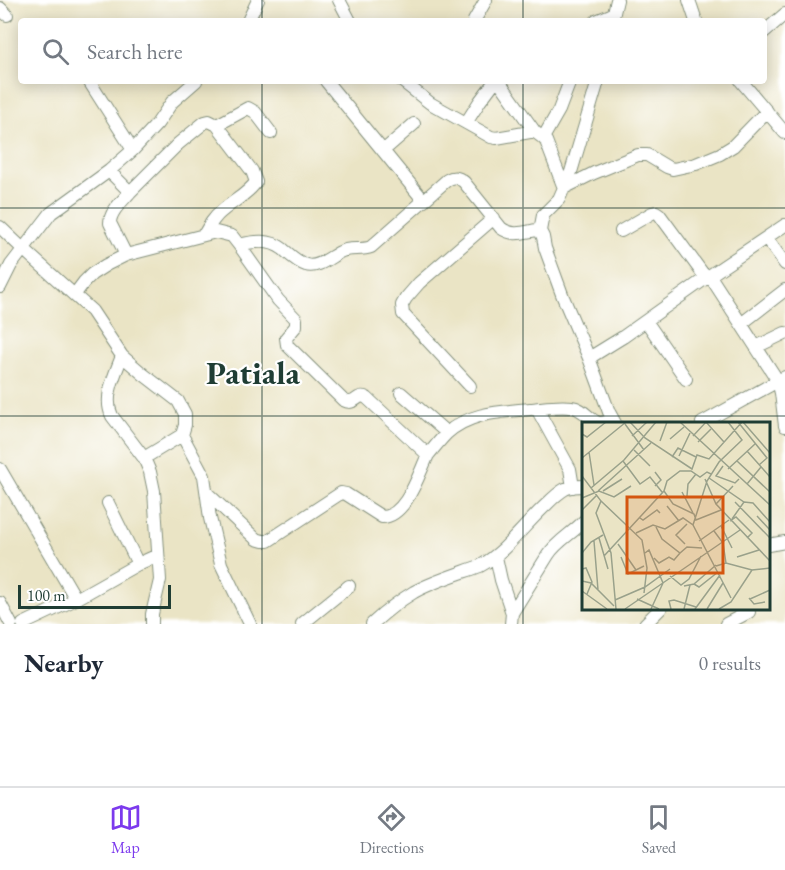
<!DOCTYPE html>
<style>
:root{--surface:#fff;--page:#f2f2f3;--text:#1f2937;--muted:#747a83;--line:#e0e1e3;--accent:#7c3aed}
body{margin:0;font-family:"EB Garamond",serif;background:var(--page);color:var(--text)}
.scale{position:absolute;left:18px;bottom:15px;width:153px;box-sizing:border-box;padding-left:6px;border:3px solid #1f3d34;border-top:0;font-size:16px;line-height:21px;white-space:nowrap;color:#1f3d34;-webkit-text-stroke:4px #fff;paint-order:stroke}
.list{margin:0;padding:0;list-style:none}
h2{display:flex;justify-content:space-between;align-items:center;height:78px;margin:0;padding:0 24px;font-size:26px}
h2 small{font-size:20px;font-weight:400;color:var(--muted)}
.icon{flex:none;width:33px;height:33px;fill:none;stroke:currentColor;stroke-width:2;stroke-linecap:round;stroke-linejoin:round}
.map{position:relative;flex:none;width:785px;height:624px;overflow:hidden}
.search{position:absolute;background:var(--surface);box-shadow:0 3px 15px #0003;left:18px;right:18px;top:18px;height:66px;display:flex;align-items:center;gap:15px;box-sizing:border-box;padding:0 21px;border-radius:6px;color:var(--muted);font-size:22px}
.sheet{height:162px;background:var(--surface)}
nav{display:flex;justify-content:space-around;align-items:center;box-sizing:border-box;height:84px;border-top:2px solid var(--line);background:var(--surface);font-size:16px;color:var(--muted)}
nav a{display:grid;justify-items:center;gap:3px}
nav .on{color:var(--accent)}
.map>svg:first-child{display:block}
</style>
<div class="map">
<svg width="785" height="624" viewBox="0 0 785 624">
<rect width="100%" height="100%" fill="#fff"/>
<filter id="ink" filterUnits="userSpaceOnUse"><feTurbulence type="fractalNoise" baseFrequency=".0167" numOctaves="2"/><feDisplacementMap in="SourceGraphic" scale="12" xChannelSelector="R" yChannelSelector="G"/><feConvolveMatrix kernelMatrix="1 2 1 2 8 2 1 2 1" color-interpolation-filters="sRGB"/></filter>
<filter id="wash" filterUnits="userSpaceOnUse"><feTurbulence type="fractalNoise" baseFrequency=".008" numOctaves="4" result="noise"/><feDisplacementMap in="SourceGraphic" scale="24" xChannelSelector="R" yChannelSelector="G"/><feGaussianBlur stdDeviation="1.35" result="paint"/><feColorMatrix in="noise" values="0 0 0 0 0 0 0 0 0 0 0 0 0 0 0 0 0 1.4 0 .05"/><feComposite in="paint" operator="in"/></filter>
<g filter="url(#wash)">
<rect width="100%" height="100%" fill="#eae4c5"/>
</g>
<g filter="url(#ink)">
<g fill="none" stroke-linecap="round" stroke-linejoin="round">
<defs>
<path id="minor" d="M339 0 350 21
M689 0 696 21
M0 8 7 15
M248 21 258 0
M474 21 486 0
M596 21 613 14
M612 21 617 0
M764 32 785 14
M89 81 133 150
M326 81 424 201
M402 81 430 103 491 137 496 138 530 132H535L543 138 546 141 564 188 594 173 638 155H647L667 167 673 169 696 164 720 154 733 146 767 111
M499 81 535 132
M741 81 785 133
M466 123 480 101 495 81
M543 138 559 110 570 81
M383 151 414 124
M109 171 130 192 178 144 205 122 209 121 217 125 248 108 255 112 271 133
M0 227 23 249 92 311 122 356C115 375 103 397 112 416L144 458 150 472 154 491 160 580 152 614V624
M540 231 543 215 559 199 571 172 598 81
M621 231 652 213 656 212 659 214 706 278
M204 235C209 226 214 217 222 211 233 201 248 194 256 182L252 171 217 125
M767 239 785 264
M239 245 278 300 296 319V326L286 338 287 345 343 400C357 407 356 392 367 398L428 455C434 448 440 440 446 434 469 412 501 412 530 409 543 408 558 405 572 407 584 408 590 422 600 423 604 423 609 421 613 420
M126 255 110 223C110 211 123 201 130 192
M710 276 778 381 781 393 785 426
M0 287 11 265 51 213 109 171 133 150 157 124 172 102 196 81
M75 294 84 282 92 274 106 265 126 255 216 232 232 236 239 245C254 241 270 239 283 249 290 255 297 262 306 265 317 269 330 257 340 252 349 247 361 251 371 247L447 180C454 176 458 177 464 182L501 228C513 237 524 232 537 230L540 231 543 237 545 248 563 297 589 358 609 412 615 423
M646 321 686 379
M741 324 785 290
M756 347 785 333
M122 356 143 374 178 401 185 414V425L182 435
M589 358 623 337 706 278 785 225
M470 386 403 314 402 305 406 298 419 283 494 218
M401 393 447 433
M537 409 570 469 573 487
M702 423 785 377
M144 458 182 435 204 476 210 518 221 564 250 624
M0 469 76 599 138 564
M207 493 256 539 263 541H268L341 493 346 494 382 517C406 517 419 473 428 455
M108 503 138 564 158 555
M768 545 785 542
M496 557 501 580 512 613
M0 603 11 624
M23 624 76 599
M302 624 349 586
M372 624C385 612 399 601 414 592 434 581 458 574 480 566 507 551 524 525 547 504 552 499 558 493 565 489 571 486 578 486 584 486
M511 624 512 613 548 555C557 541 573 533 584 521
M645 624 661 608
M726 624 749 612"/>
</defs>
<!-- minor casing -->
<use href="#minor" stroke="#84907c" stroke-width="14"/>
<!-- minor -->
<use href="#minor" stroke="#fff" stroke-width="12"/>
</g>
</g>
<!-- grid -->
<path fill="none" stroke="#1f3d34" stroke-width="1.5" stroke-opacity="0.55" d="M262 0V21M523 0V21M262 81V624M523 81V624M0 208H785M0 416H785"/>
<g text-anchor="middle" stroke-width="4.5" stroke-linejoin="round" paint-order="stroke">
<!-- town labels -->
<g font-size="33" font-weight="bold" fill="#1f3d34" stroke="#fff">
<text x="253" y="384">Patiala</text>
</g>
</g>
<!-- overview -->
<g transform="translate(582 422)">
<rect width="188" height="188" fill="#eae4c5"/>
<path fill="none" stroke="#99a18b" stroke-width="1.5" d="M48 0 63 16 110 47 115 33 127 37 160 0M98 0 188 83M156 0 185 36 177 43M161 0 188 31M43 2 62 28M0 12 5 15 24 0M50 14 65 0M111 14 124 0 142 20M88 17 102 5M78 19 85 0M116 20 129 7M52 28 68 44M165 29 188 55M7 30 12 63M97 34 108 11M90 35 96 26 114 35M0 36 44 0M41 39 58 62 68 55 80 70M155 39 188 70M141 44 134 54 153 61 157 57M146 47 173 22M73 50 79 58 73 64M0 54 19 79 14 91 29 131 34 187M127 56 162 80 171 81 188 100M123 57 134 82 188 139M165 62 179 45M9 66 42 38 74 0M16 69 69 21M21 69 40 57M82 69 85 59 98 49H109L118 55 125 50 129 52M100 70 111 91M105 74 106 62 114 52M0 76 17 69 32 75 49 64M19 79 60 118 65 146 62 171M153 80 188 116M134 82 151 64M85 84 97 99M0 88 15 73M175 94 188 108M58 96 61 98 75 88 78 91M150 97 162 80M148 99 154 95 170 111 165 116M111 103 125 59 137 40 160 18 146 0M139 104 150 126M74 105 80 117 98 131 105 125 120 126M132 109 141 121 144 141M54 111 71 103 83 107 101 96 111 103 149 176M17 116 26 147M12 119 16 168M117 119 147 98M36 122 54 148 62 144M103 122 94 113 105 102M0 131 9 120 21 113M63 131 67 128 81 161 69 187M22 134 82 69 91 82 112 92 114 98 139 88M39 135 46 152 54 148M155 135 177 128M72 136 77 141 87 135 92 138 98 131M134 144 144 141 170 148M0 147 4 146 10 160 5 172M88 154 99 163 107 157 119 134M0 159 9 161 32 184M112 162 117 165 136 150M102 164 112 162 134 143M0 169 25 187M167 176 172 182 183 180M55 177 77 187M168 177 188 168M33 178 63 165 88 147M43 187 158 108M89 187 87 179 92 178 114 185M102 187 108 163M113 187 138 153M125 187 141 161M137 187 149 180 170 148 188 146"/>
<path fill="#d45610" fill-opacity="0.15" stroke="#d45610" stroke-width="3" d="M45 75H141V151H45Z"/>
<rect width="188" height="188" fill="none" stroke="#1f3d34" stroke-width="3"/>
</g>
</svg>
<div class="scale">100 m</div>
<div class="search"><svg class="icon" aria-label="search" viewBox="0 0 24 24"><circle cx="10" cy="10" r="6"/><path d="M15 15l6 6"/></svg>Search here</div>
</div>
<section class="sheet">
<h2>Nearby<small>0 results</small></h2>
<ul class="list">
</ul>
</section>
<nav>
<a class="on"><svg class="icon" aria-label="map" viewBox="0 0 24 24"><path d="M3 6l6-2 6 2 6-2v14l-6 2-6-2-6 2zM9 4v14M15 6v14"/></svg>Map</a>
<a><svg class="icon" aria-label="directions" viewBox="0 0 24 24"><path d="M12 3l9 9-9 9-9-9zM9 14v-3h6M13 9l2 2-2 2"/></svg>Directions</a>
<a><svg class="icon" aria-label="saved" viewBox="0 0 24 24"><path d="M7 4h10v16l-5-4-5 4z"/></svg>Saved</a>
</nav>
